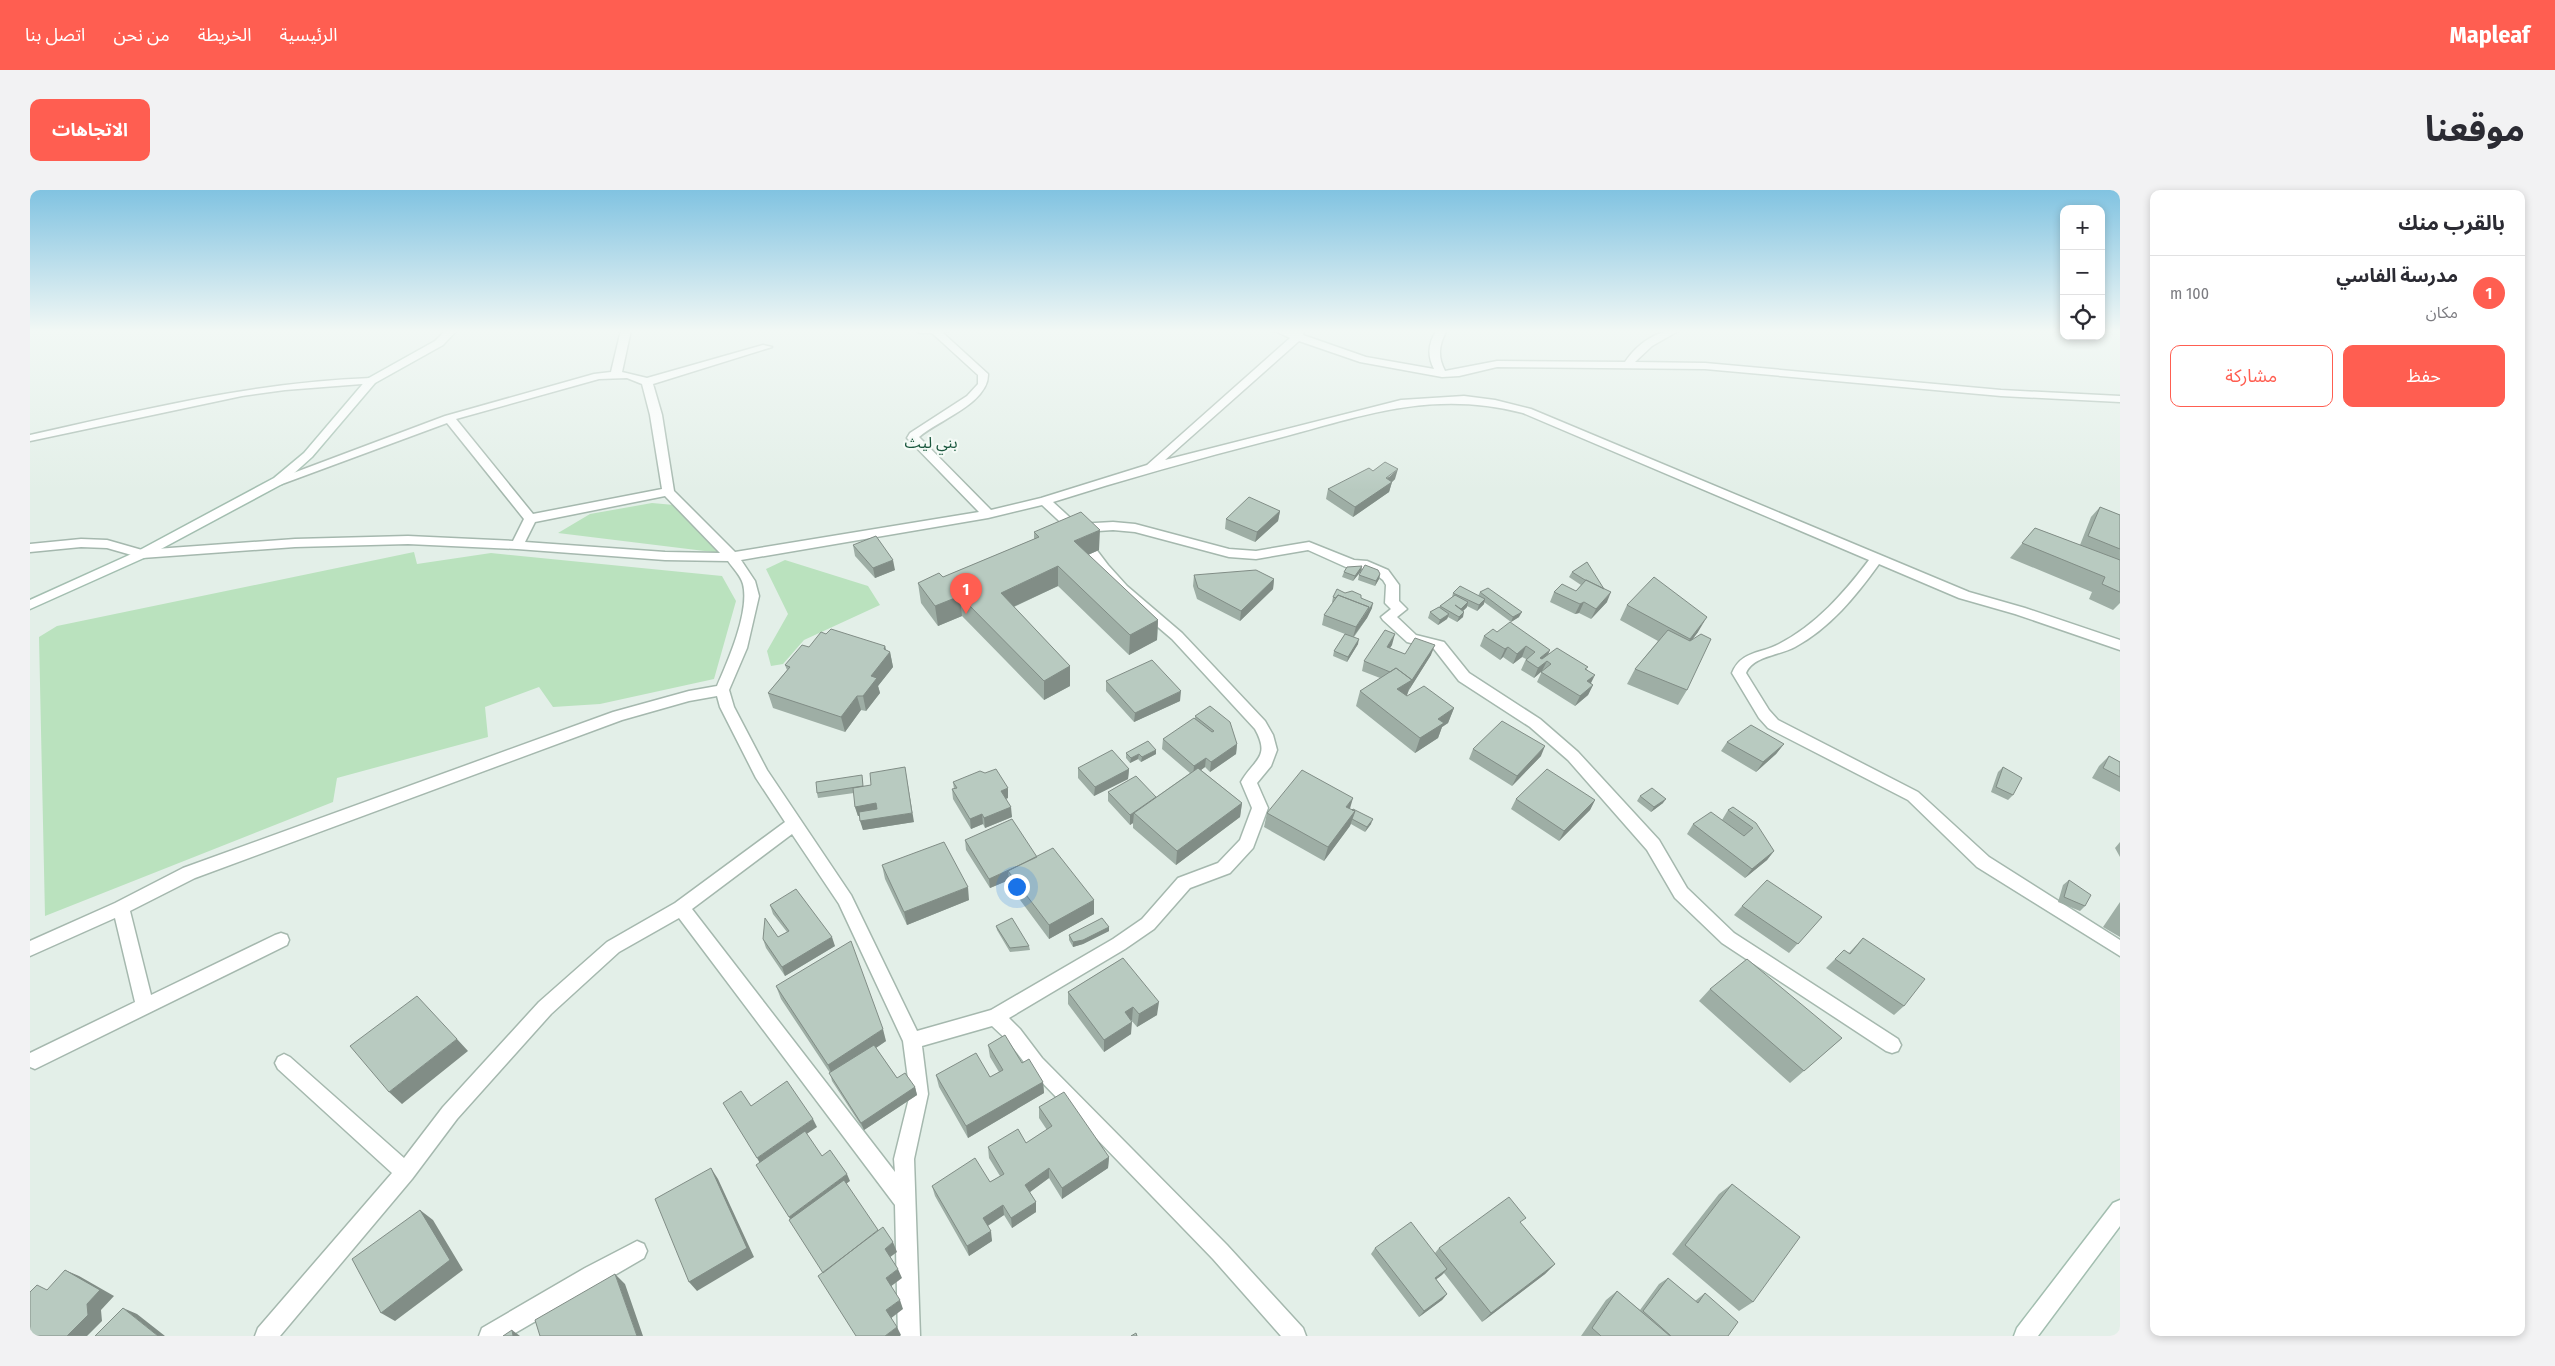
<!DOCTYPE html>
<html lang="ar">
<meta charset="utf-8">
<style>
:root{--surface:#fff;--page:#f2f2f3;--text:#2b2b33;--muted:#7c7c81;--line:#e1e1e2;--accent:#ff5e51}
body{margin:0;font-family:"Fira Sans Condensed","Noto Sans Arabic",sans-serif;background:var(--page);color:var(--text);direction:rtl}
.controls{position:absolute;right:15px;top:15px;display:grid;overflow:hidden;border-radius:10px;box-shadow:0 2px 8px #0003}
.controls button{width:45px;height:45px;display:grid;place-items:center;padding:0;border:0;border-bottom:1px solid var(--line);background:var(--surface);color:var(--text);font:25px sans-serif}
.you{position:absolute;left:986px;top:696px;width:18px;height:18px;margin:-12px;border:4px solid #fff;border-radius:50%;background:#1a73e8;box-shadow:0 0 0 8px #1a73e833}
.badge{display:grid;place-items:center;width:32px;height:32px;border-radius:50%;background:var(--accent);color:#fff;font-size:16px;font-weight:700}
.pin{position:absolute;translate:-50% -41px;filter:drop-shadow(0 1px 2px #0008)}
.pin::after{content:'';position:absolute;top:26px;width:18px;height:15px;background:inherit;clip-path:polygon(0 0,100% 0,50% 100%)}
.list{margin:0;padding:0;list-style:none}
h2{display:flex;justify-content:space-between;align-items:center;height:65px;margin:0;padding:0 20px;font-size:21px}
h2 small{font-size:16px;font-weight:400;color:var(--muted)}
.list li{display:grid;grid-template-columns:32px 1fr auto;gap:15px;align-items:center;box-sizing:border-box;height:75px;padding:0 20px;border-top:1px solid var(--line)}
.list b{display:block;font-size:19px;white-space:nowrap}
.list p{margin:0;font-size:16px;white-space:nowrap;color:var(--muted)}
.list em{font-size:16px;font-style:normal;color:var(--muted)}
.actions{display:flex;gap:10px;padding:15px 20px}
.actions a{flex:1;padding:11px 0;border:1px solid var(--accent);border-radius:10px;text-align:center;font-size:18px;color:var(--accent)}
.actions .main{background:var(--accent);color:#fff}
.icon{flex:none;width:28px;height:28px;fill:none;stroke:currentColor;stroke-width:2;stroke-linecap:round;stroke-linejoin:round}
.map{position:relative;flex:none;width:2090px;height:1146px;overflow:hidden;direction:ltr;border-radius:10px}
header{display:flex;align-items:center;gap:30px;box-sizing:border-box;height:70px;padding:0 25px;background:var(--accent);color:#fff}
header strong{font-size:24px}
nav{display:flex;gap:28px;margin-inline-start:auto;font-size:18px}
.intro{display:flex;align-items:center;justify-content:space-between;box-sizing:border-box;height:120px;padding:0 30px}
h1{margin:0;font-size:35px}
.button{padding:12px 22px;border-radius:10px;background:var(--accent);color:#fff;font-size:18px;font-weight:700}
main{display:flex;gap:30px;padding:0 30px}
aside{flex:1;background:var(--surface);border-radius:10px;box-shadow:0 2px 8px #0003}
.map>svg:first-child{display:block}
</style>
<header>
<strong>Mapleaf</strong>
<nav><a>الرئيسية</a><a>الخريطة</a><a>من نحن</a><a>اتصل بنا</a></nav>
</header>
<div class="intro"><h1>موقعنا</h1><a class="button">الاتجاهات</a></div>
<main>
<aside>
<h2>بالقرب منك<small></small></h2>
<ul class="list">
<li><span class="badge">1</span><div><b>مدرسة الفاسي</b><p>مكان</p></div><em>100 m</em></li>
</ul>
<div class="actions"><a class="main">حفظ</a><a>مشاركة</a></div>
</aside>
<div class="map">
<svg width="2090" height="1146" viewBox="0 0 2090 1146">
<rect width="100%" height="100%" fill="#e3efe8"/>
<!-- green -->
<path fill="#bae2be" d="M622 313 644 315 704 360 699 364 528 343 560 324Z
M384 362 387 374 461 363 692 386 706 411 684 489 570 514 523 517 509 497 455 517 458 547 307 588 303 612 15 726 9 447 27 436Z
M755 370 838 396 850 415 774 450 753 474 741 476 737 461 758 424 736 379Z"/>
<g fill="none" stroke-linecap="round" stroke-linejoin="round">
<defs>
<path id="street" d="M591 140H601L592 182 617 188 733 155 742 157 623 194 632 225 644 301 705 362 949 322 877 248 880 243 937 206 948 194V185L902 143H890L885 140H920L913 143 958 184C959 213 909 230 889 247L961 320 1011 308 1117 275 1260 148 1243 140 1263 142 1264 140H1274L1273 145 1336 167 1404 179C1397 165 1398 153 1407 140H1417C1409 154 1407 166 1415 181L1467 171 1595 172C1608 153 1627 140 1650 140L1622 156 1605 172 1675 173 1971 200 2090 206V212L1971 206 1675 179 1467 177 1429 186 1412 187 1330 172 1269 151 1135 270 1371 210 1434 206 1465 210 1501 219 1939 402 1995 418 2090 450V460L1985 424 1929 408 1849 374C1826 406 1800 438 1765 457 1751 465 1723 466 1716 483L1739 520 1748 530 1888 602 1959 667 2090 750V766L1947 677 1878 610 1738 538 1729 528 1702 483C1711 461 1730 464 1749 454 1786 435 1814 403 1839 370L1493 223C1402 199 1332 226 1245 249 1170 268 1096 289 1023 312L1047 334 1083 332 1105 334 1199 359 1226 361 1279 352 1324 370 1337 371 1358 380 1369 395V411L1377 419 1367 427 1386 445 1414 452 1439 483 1510 529 1548 562 1629 650 1657 698 1704 743 1868 849 1871 855 1868 861 1862 863 1856 861 1692 753 1645 708 1617 660 1538 570 1500 537 1429 491 1404 459 1377 452 1353 430 1351 427 1361 419 1355 413 1356 395 1353 390 1344 383 1330 378H1318L1278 360 1226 369 1199 367 1105 342 1083 340 1053 342 1078 375 1097 396 1152 443 1235 531 1243 545 1247 560 1241 576 1227 593 1238 618 1223 658 1200 683 1160 698 1124 739 1095 759 979 828 990 839 1012 868 1197 1055 1273 1138 1276 1146H1251L1183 1069 1000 880 978 851 962 836 892 856 898 904 884 969 890 1146H868L865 1015 649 728 589 762 521 824 427 929 382 989 250 1146H225L228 1138 362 983 248 879 245 873 248 867 254 864 260 867 374 968 413 917 509 812 577 752 645 713 755 632 726 588 690 517 687 506 659 511 592 530 165 688 100 721 121 805 245 745 251 743 257 745 259 750 257 755 5 879 0 877V863L105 812 85 728 0 766V751L85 713 153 678 583 522 659 501 687 496C698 471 720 421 713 394 711 386 703 378 698 371L635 370 487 359 378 354 265 357 112 368 77 358 51 357 0 362V354L51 349 77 350 112 360 265 349 378 346 483 351 494 329 417 233 252 294 248 295 242 291 415 226 564 184 581 182ZM597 188 612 194 620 225 632 299 503 324 426 229 569 189ZM635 306 690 363 635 362 495 352 505 332ZM1012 315 1040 341 1068 381 1087 402 1142 449 1225 539C1241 568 1224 569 1211 592L1222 618 1210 650 1188 673 1148 688 1112 729 1083 749 961 820 887 841 821 705 737 580 704 517 699 500 717 458 729 406 725 391 711 370 958 328ZM762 644 809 714 873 851 880 904 864 969 865 982 662 719Z
M341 188 345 189V193L255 200 212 206 0 251V245C113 220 225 192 341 188Z
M607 1051 614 1054 617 1061 614 1068 480 1146H449L452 1138 555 1078Z"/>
<path id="secondary" d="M416 140H427L413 155 345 193 282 267 252 294 116 367 0 419V410L108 361 244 288 274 263 337 189 405 151Z
M2090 1010V1036L2008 1146H1984L1987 1138 2083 1013Z"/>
</defs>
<!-- street casing -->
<use href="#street" stroke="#a5b8ae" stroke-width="3"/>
<!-- secondary casing -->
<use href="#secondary" stroke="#a3beb0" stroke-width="3"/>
<!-- street -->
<use href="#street" fill="#fff" fill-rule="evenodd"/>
<!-- secondary -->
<use href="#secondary" fill="#fff" fill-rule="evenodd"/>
</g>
<!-- wall -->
<path fill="#9eaea5" d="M1343 281 1365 289 1362 292 1359 302 1323 327 1296 309 1298 299Z
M2070 317 2090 325V413L2083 420 2059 409 2062 402 1980 368 2005 338 2050 355 2061 327Z
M1250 321 1248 331 1225 352 1195 339 1196 329Z
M1004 342 1069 360 1058 365 1128 430 1127 450 1099 465 1028 396 984 417 1040 476V496L1014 510 932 426 908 436 891 413 888 393 913 387 1004 349Z
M823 355 865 380 845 388 825 366Z
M1557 372 1577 412 1561 429 1549 423 1545 424 1520 412 1524 402 1546 401 1551 395 1539 387 1542 382Z
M1332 376 1331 381 1323 391 1312 387 1314 382Z
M1350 384 1349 389 1345 396 1328 390 1329 385Z
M1164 385 1244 389 1243 399 1210 431 1167 409 1163 396Z
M1450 402 1489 427 1481 432 1454 412V414L1447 421 1437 416V417L1433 421V427L1427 432 1418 427 1417 429 1408 435 1398 428 1400 422 1409 417 1410 416 1422 407 1423 403 1448 406Z
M1315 403 1331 408 1342 418 1337 428 1324 447 1328 454 1317 472 1303 466 1304 461 1315 444 1292 435 1294 425 1303 412H1302L1303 407Z
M1597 415 1668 442 1662 450 1657 500 1648 515 1597 494 1605 479 1628 451 1590 430Z
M1467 442 1518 465 1557 479 1561 493 1563 495 1558 505 1545 516 1507 492 1512 481 1504 488 1491 480 1496 469 1492 467 1483 474 1473 467 1470 470 1450 456 1454 446Z
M796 444 855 456 856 460 860 462 863 477 848 496 850 503 836 521 831 520 815 542 743 518 738 503 757 480 755 475 779 457Z
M1362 455 1360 458 1375 464 1401 465 1379 500 1377 505 1376 506 1424 518 1418 533 1412 537 1408 548 1385 563 1326 516 1330 501 1350 488 1332 481 1334 471Z
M1076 491 1150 511 1104 532 1076 501Z
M1165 526 1207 554 1206 564 1180 582 1175 577 1171 580 1212 613 1210 627 1146 675 1103 638V633L1100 635 1078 611V602L1126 607 1160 583 1132 559 1133 549 1165 529Z
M1697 552 1754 554 1746 564 1726 582 1691 561Z
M1443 559 1511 566 1482 596 1439 569Z
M1126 560V564L1111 572 1108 569 1100 573 1096 568V563Z
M2079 566 2090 572V602L2062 588 2069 576Z
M1973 577 1983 605 1978 610 1961 602 1968 582Z
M1048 578 1099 579 1098 589 1064 606 1048 588Z
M833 590V596L884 632 833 640 830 626H828L825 617 824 603 788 608 787 603Z
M923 592 978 608 976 609 982 627 955 638 953 634 941 639 923 609 922 599H924Z
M1610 606 1633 613 1621 622 1607 611Z
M1486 609 1565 610 1560 620 1529 651 1481 619Z
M1703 617 1744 661 1737 670 1715 688 1657 644 1663 634 1692 630 1698 620Z
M1320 619 1341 634 1335 642 1321 634 1294 671 1234 637 1237 623Z
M935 650 1007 667 1064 724 1019 749 979 695V690L960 698 936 660Z
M2090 652V667L2085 658Z
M852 675 939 710 877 735 855 689Z
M2039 690 2055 716 2050 721 2028 712 2033 695Z
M2090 712V747L2073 737Z
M740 715 805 756 755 786 736 758 733 749 748 747 757 742 743 724Z
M1712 716 1792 727 1759 763 1704 725Z
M966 736 999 756 1000 760 980 762 967 740Z
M1079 737V741L1053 754 1043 757 1039 750V745Z
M1833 748 1874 816 1864 825 1796 778 1814 760 1819 763Z
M1093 768 1127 825 1107 837 1101 830V844L1074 862 1038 814V802Z
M746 796 856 851 846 858 867 888 885 897 887 905 834 940 802 891 800 883 751 809Z
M1680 799 1812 848 1760 893 1669 811Z
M958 855 992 873 1013 892 1014 903 938 948 909 897 906 885 960 887 969 882 960 867Z
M1009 917 1079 967 1078 978 1032 1009 1019 988 1000 1002 1006 1012V1022L982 1038 974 1025 958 1036 962 1051 939 1066 905 1006 902 996 960 992 970 986 959 968 958 957 996 953 1017 940 1009 928Z
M1702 994 1723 1112 1709 1121 1642 1064 1689 1004Z
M1491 1034 1525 1074 1515 1084 1452 1132 1414 1083 1406 1089 1417 1104 1412 1110 1389 1127 1341 1064 1345 1058 1405 1063 1409 1058Z
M1638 1088 1665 1111 1675 1103 1698 1146H1551L1576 1110 1587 1101 1610 1120 1629 1094Z"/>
<!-- shaded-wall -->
<path fill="#818d86" d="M1368 279 1365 289 1361 293 1362 292 1359 302 1323 327 1325 317Z
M1250 321 1248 331 1225 352 1227 342Z
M1070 340 1069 360 1044 371V351Z
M863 370 865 380 845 388 843 378Z
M1028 376V396L972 422 971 403Z
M1332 376 1331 381 1323 391 1325 386Z
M1350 384 1349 389 1345 396 1346 391Z
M1244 389 1243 399 1210 431 1211 421Z
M1581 402 1577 412 1561 429 1566 419Z
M930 406 932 426 908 436 905 416Z
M1455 409 1454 414 1447 421 1449 415Z
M1438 412 1437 417 1430 424 1431 419Z
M1554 412 1549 423 1545 424 1550 414Z
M1343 413 1342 418 1337 428 1323 447 1326 437Z
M1434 422 1433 427 1427 432 1429 427Z
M1492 422 1489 427 1481 432 1483 427Z
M1419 424 1417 429 1408 435 1410 430Z
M1677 427 1668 442 1651 464 1660 449Z
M1128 430 1127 450 1099 465 1100 445Z
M1365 444 1362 455 1354 467 1357 457Z
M1329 449 1328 454 1317 472 1318 467Z
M1405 455 1401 465 1379 500 1382 490Z
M855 456 857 466 860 462 863 477 848 496 850 503 836 521 833 506 841 486Z
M1496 456 1492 467 1483 474 1487 464Z
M1478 457 1473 467 1470 470 1475 459Z
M1520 460 1516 470 1507 477 1510 468Z
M1517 471 1512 481 1504 488 1508 478Z
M1040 476V496L1014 510V491Z
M1565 485 1560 495 1557 491Z
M1382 490 1377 505 1363 514 1367 499Z
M1563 495 1558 505 1545 516 1550 506Z
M1151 501 1150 511 1104 532 1105 523Z
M827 506 831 520 815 542 811 527Z
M1424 518 1418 533 1412 537 1408 548 1385 563 1390 548 1408 529Z
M1207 554 1206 564 1180 582 1181 572Z
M1754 554 1746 564 1726 582 1733 572Z
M1515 556 1511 566 1482 596 1487 586Z
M1126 560V564L1111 572 1112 567Z
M1109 564 1108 569 1100 573 1101 568Z
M1176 568 1175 577 1163 586 1164 576Z
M875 577 884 632 833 640 830 631 882 623Z
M1099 579 1098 589 1064 606 1065 597Z
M978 598V608L971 610V601Z
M1323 608 1319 622 1316 617Z
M1128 609 1104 623 1103 633 1100 635V625Z
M1636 609 1633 613 1621 622 1624 617Z
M1565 610 1560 620 1529 651 1534 641Z
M846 613 849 623 828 626 825 617Z
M1212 613 1210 627 1146 675 1147 661Z
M981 617 982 627 955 638 954 628Z
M1325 621 1320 636 1294 671 1298 657Z
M952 624 953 634 941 639 940 629Z
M1343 629 1341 634 1335 642 1337 637Z
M1744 661 1737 670 1715 688 1722 679Z
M1007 668 978 681 979 690 960 698 959 689Z
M938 697 939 710 877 735 874 722Z
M1064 710V724L1019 749V735Z
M1079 737V741L1053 754 1043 757V752Z
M802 747 805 756 755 786 752 777Z
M1129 812 1127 825 1107 837 1109 824Z
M1103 817 1102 830 1094 835 1095 822Z
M1102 832 1101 844 1074 862V850Z
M853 839 856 851 803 887 798 875Z
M427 849 438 861 372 914 359 902Z
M1013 892 1014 903 938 948 936 936Z
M885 897 887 905 834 940 831 933Z
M783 929 787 937 731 975 727 968Z
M1079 967 1078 978 1032 1009V998Z
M681 978 688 989 724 1067 667 1101 659 1092Z
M1019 978V988L996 1005 995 995Z
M817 984 820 991 762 1034 759 1027Z
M1006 1012V1022L982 1038 981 1028Z
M973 1015 974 1025 954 1038 953 1028Z
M390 1020 403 1030 433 1080 365 1131 351 1123Z
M961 1041 962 1051 939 1066 937 1056Z
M863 1052 867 1062 859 1068 855 1059Z
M1525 1074 1515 1084 1452 1132 1461 1123Z
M868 1079 872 1088 860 1097 856 1088Z
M1417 1079 1412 1085 1400 1094 1405 1088Z
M35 1080 49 1086 84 1106 71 1120 72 1131 57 1146H37Z
M585 1084 595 1094 613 1146H607Z
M1417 1104 1412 1110 1389 1127 1394 1121Z
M870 1110 873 1119 860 1129 856 1120Z
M93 1118 107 1124 135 1146H128Z
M867 1137 871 1145 870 1146H855Z
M482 1140 490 1146H483Z"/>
<!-- building -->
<path fill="#b8cac0" stroke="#818d86" d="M1355 272 1368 279 1356 288 1362 292 1325 317 1298 299 1339 278 1343 281Z
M1219 307 1250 321 1227 342 1196 329Z
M2070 317 2090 325V359L2058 346Z
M1051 322 1070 340 1044 351 1128 430 1100 445 1028 376 971 403 1040 476 1014 491 930 406 905 416 888 393 909 383 913 387 1009 347 1004 342Z
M2005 338 2090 370V402L2072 394 2075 387 1992 353Z
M846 346 863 370 843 378 823 355Z
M1557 372 1574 399 1556 390H1555L1542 382Z
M1335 375 1348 380 1350 384 1346 391 1329 385Z
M1332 376 1325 386 1314 382 1317 377Z
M1226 380 1244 389 1211 421 1168 398 1164 385Z
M1624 387 1677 427 1660 449 1597 415Z
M1556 390 1581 402 1566 419 1554 412 1550 414 1524 402 1532 394 1546 401Z
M1430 396 1455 409 1449 415 1423 403Z
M1458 398 1492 422 1483 427 1450 402Z
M1307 399 1315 403 1322 401 1331 405V408L1343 413 1339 420V417L1308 405 1306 408 1303 407Z
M1308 405 1339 417 1326 437 1294 425Z
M1425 405 1438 412 1431 419 1425 415 1434 422 1429 427 1410 416Z
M1409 417 1419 424 1410 430 1400 422Z
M1480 432 1520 460 1510 468 1512 469 1527 458 1558 477 1555 479 1565 485 1557 491 1563 495 1550 506 1511 482 1521 474 1517 471 1508 478 1496 470 1505 462 1496 456 1487 464 1478 457 1475 459 1454 446 1463 439 1467 442Z
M801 439 855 456 854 459 860 462 841 486 847 488 833 506H827L811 527 738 503 760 477 755 475 772 455 779 457 791 442 796 444Z
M1355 440 1365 444 1357 457 1375 464 1385 448 1405 455 1382 490 1366 478 1360 482 1334 471Z
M1638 440 1660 451 1671 444 1681 449 1657 500 1605 479Z
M1315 444 1329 449 1318 467 1304 461Z
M1122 470 1151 501 1105 523 1076 491Z
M1366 478 1382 490 1367 499 1377 506 1394 496 1424 518 1408 529 1414 533 1390 548 1330 501Z
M1180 516 1200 532 1207 554 1181 572 1176 568 1164 576 1133 549 1164 528 1182 542 1184 541 1165 526Z
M1472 531 1515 556 1487 586 1443 559Z
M1721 535 1754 554 1733 572 1697 552Z
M1118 551 1126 560 1112 567 1109 564 1101 568 1096 563Z
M1082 560 1099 579 1065 597 1048 578Z
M2079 566 2090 572V587L2073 578Z
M875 577 882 623 830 631 829 622 847 619 846 613 825 617 823 598 841 595 840 583Z
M1973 577 1992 588 1983 605 1966 597Z
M1168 578 1212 613 1147 661 1104 623Z
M966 579 978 598 971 601 981 617 954 628 952 624 940 629 922 599 927 598 923 592 950 581 955 583Z
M1517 579 1565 610 1534 641 1486 609Z
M1272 580 1323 608 1316 617 1325 621 1298 657 1237 623Z
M832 585 833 596 787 603 786 592Z
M1106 586 1126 607 1100 625 1078 602Z
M1622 598 1636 609 1624 617 1610 606Z
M1703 617 1726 633 1744 661 1722 679 1663 634 1681 622 1714 646 1723 638 1698 620Z
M1323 619 1343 629 1337 637 1322 629 1325 621 1322 620Z
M982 629 1007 667 992 674 959 689 935 650Z
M914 652 938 697 874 722 852 675Z
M1023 658 1064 710 1019 735 978 681Z
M1737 690 1792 727 1768 754 1712 716Z
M2039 690 2061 705 2055 716 2034 707Z
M766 699 802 747 752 777 733 749 735 728 748 747 759 741 740 715Z
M982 728 999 756 980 758 966 736Z
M1072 728 1079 737 1053 750 1043 752 1039 745Z
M1833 748 1895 789 1874 816 1805 769 1814 760 1820 764Z
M821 751 853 839 798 875 746 796Z
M1093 768 1129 812 1109 824 1103 817 1095 822 1102 832 1074 850 1038 802Z
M1717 769 1812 848 1774 881 1680 799Z
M387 806 427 849 359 902 320 856Z
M975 845 992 873 999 869 1013 892 936 936 906 885 946 863 960 887 973 880 958 855Z
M844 855 867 888 875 883 885 897 831 933 799 883Z
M757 891 783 929 727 968 693 913 711 901 721 916Z
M1034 902 1079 967 1032 998 1019 978 995 995 1006 1012 981 1028 973 1015 953 1028 961 1041 937 1056 902 996 945 968 960 992 974 984 958 957 988 939 996 953 1022 936 1009 917Z
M775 941 792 966 800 960 817 984 759 1027 726 975Z
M681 978 717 1058 659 1092 625 1009Z
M814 990 848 1040 793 1083 759 1030Z
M1702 994 1770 1047 1723 1112 1655 1055Z
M1479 1007 1496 1028 1490 1032 1525 1074 1461 1123 1409 1058Z
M390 1020 420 1070 351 1123 322 1069Z
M1381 1032 1417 1079 1405 1088 1417 1104 1394 1121 1345 1058Z
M853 1037 863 1052 855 1059 868 1079 856 1088 870 1110 856 1120 867 1137 855 1146H826L788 1086Z
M35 1080 70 1100 57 1114 58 1125 37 1146H0V1102L7 1095 17 1100Z
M585 1084 607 1146H510L505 1130Z
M1638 1088 1668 1113 1675 1103 1708 1132 1698 1146H1641L1613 1121Z
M1587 1101 1640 1146H1571L1562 1138Z
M93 1118 128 1146H65Z
M482 1140 483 1146H473Z
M1106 1143 1107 1146H1101Z"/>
<!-- sky -->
<linearGradient id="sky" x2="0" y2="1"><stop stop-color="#81c3e1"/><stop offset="0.47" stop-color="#f2f8f5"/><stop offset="1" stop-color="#f2f8f5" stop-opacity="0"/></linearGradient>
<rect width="2090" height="300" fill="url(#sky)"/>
<g text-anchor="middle" stroke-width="4.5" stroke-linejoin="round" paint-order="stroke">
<!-- far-quarter labels -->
<g font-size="16" fill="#1a573e" stroke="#f4faf6">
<text x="901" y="258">بني ليث</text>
</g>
</g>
</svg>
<div class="controls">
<button>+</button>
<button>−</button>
<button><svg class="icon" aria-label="locate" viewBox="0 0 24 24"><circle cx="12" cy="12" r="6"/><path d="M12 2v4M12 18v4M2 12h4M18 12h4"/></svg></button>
</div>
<div class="you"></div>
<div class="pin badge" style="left:936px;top:424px">1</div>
</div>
</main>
